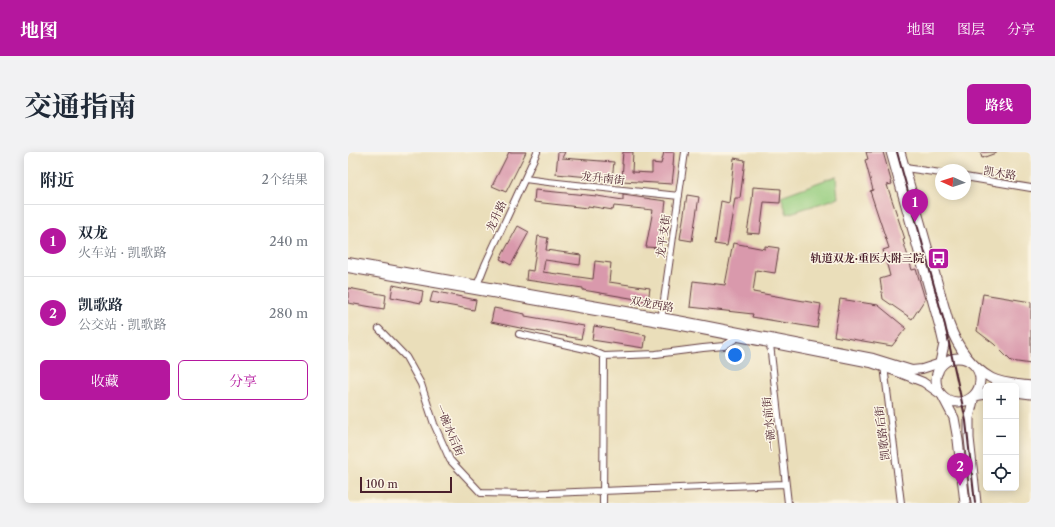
<!DOCTYPE html>
<html lang="zh">
<meta charset="utf-8">
<style>
:root{--surface:#fff;--page:#f2f2f3;--text:#1f2937;--muted:#747a83;--line:#e0e1e3;--accent:#b5179e}
body{margin:0;font-family:"Libre Caslon Text","Noto Serif SC",serif;background:var(--page);color:var(--text)}
.controls{position:absolute;right:12px;bottom:12px;display:grid;overflow:hidden;border-radius:6px;box-shadow:0 2px 10px #0003}
.controls button{width:36px;height:36px;display:grid;place-items:center;padding:0;border:0;border-bottom:1px solid var(--line);background:var(--surface);color:var(--text);font:20px sans-serif}
.compass{position:absolute;left:587px;top:12px;width:36px;height:36px;border-radius:50%;background:var(--surface);box-shadow:0 2px 10px #0003;rotate:273deg}
.scale{position:absolute;left:12px;bottom:10px;width:92px;box-sizing:border-box;padding-left:4px;border:2px solid #4a1f2b;border-top:0;font-size:11px;line-height:14px;white-space:nowrap;color:#4a1f2b;-webkit-text-stroke:3px #fcf5e5;paint-order:stroke}
.you{position:absolute;left:387px;top:203px;width:14px;height:14px;margin:-10px;border:3px solid #fff;border-radius:50%;background:#1a73e8;box-shadow:0 0 0 6px #1a73e833}
.badge{display:grid;place-items:center;width:26px;height:26px;border-radius:50%;background:var(--accent);color:#fff;font-size:13px;font-weight:700}
.pin{position:absolute;translate:-50% -33px;filter:drop-shadow(0 1px 2px #0008)}
.pin::after{content:'';position:absolute;top:21px;width:14px;height:12px;background:inherit;clip-path:polygon(0 0,100% 0,50% 100%)}
.list{margin:0;padding:0;list-style:none}
h2{display:flex;justify-content:space-between;align-items:center;height:52px;margin:0;padding:0 16px;font-size:17px}
h2 small{font-size:13px;font-weight:400;color:var(--muted)}
.list li{display:grid;grid-template-columns:26px 1fr auto;gap:12px;align-items:center;box-sizing:border-box;height:72px;padding:0 16px;border-top:1px solid var(--line)}
.list b{display:block;font-size:15px;white-space:nowrap}
.list p{margin:0;font-size:13px;white-space:nowrap;color:var(--muted)}
.list em{font-size:13px;font-style:normal;color:var(--muted)}
.actions{display:flex;gap:8px;padding:12px 16px}
.actions a{flex:1;padding:9px 0;border:1px solid var(--accent);border-radius:6px;text-align:center;font-size:14px;color:var(--accent)}
.actions .main{background:var(--accent);color:#fff}
.icon{flex:none;width:22px;height:22px;fill:none;stroke:currentColor;stroke-width:2;stroke-linecap:round;stroke-linejoin:round}
.map{position:relative;flex:none;width:683px;height:351px;overflow:hidden;border-radius:6px}
header{display:flex;align-items:center;gap:24px;box-sizing:border-box;height:56px;padding:0 20px;background:var(--accent);color:#fff}
header strong{font-size:19px}
nav{display:flex;gap:22px;margin-inline-start:auto;font-size:14px}
.intro{display:flex;align-items:center;justify-content:space-between;box-sizing:border-box;height:96px;padding:0 24px}
h1{margin:0;font-size:28px}
.button{padding:10px 18px;border-radius:6px;background:var(--accent);color:#fff;font-size:14px;font-weight:700}
main{display:flex;gap:24px;padding:0 24px}
aside{flex:1;background:var(--surface);border-radius:6px;box-shadow:0 2px 10px #0003}
.map>svg:first-child{display:block}
</style>
<header>
<strong>地图</strong>
<nav><a>地图</a><a>图层</a><a>分享</a></nav>
</header>
<div class="intro"><h1>交通指南</h1><a class="button">路线</a></div>
<main>
<aside>
<h2>附近<small>2个结果</small></h2>
<ul class="list">
<li><span class="badge">1</span><div><b>双龙</b><p>火车站 · 凯歌路</p></div><em>240 m</em></li>
<li><span class="badge">2</span><div><b>凯歌路</b><p>公交站 · 凯歌路</p></div><em>280 m</em></li>
</ul>
<div class="actions"><a class="main">收藏</a><a>分享</a></div>
</aside>
<div class="map">
<svg width="683" height="351" viewBox="0 0 683 351">
<rect width="100%" height="100%" fill="#fcf5e5"/>
<filter id="ink" filterUnits="userSpaceOnUse"><feTurbulence type="fractalNoise" baseFrequency=".025" numOctaves="2"/><feDisplacementMap in="SourceGraphic" scale="8" xChannelSelector="R" yChannelSelector="G"/><feConvolveMatrix kernelMatrix="1 2 1 2 8 2 1 2 1" color-interpolation-filters="sRGB"/></filter>
<filter id="wash" filterUnits="userSpaceOnUse"><feTurbulence type="fractalNoise" baseFrequency=".012" numOctaves="4" result="noise"/><feDisplacementMap in="SourceGraphic" scale="16" xChannelSelector="R" yChannelSelector="G"/><feGaussianBlur stdDeviation="0.9" result="paint"/><feColorMatrix in="noise" values="0 0 0 0 0 0 0 0 0 0 0 0 0 0 0 0 0 1.4 0 .05"/><feComposite in="paint" operator="in"/></filter>
<g filter="url(#wash)">
<rect width="100%" height="100%" fill="#eadeba"/>
<!-- green -->
<path fill="#97ce80" stroke="#707656" d="M488 24 490 46 439 62 433 44Z"/>
<g id="blocks">
<!-- building -->
<path fill="#d999ac" d="M161 0H178L158 40 144 34Z
M210 0H217L214 6 266 10 264 27 208 22Z
M275 0H285L284 20 304 21V11L313 12 316 0H326L325 14H326L324 32 274 29 275 12H274Z
M518 0H535L544 32 539 33 557 87 555 88 564 118 568 117 577 147 564 167 535 147 532 127 542 124 535 98 541 96 522 39 525 38 517 8 520 7Z
M632 0H648V1L634 6Z
M386 6 397 8 392 46H387L379 94 367 92 373 49 381 51Z
M405 35 433 37 432 51 416 50 412 82 399 81 404 49Z
M187 38 249 44 275 48V43L318 49 312 96 298 95 305 58 266 54 265 58 240 54V56L186 50Z
M339 43 351 45 344 89 332 87Z
M170 74 181 80 163 113 152 107Z
M190 84 200 86 198 98 233 103 232 113 197 108 195 120 245 127 247 109 263 111 261 130 302 136 300 149 235 138V136L178 128 179 118 185 119Z
M385 91 417 97V94L431 96 427 121 408 118 405 140 473 152 469 176 404 165 405 162 342 155 345 129 377 133Z
M45 133 75 139 73 151 43 145Z
M0 136 38 143 36 157 0 151Z
M85 139 128 148 126 158 82 150Z
M635 142 683 150V212L663 209 646 192 629 179Z
M492 147 530 153 558 176 544 194 486 184Z
M146 156 177 162V164L236 174 233 187 182 178 143 170Z
M246 174 298 183 296 196 244 188Z"/>
</g>
</g>
<g filter="url(#ink)">
<use href="#blocks" fill-opacity="0" stroke="#623c40" stroke-width="1"/>
<g fill="none" stroke-linecap="round" stroke-linejoin="round">
<defs>
<path id="minor" d="M557 16 593 21
M617 25 683 36
M177 27 200 30 331 44
M128 136 137 113 189 0
M313 169 337 0
M31 177 58 205 73 232 86 272 102 308 133 341 176 342 437 332
M171 182 242 198 256 204 308 202 355 196 376 194 390 185
M422 192 440 351
M536 214 553 351
M255 351 256 204"/>
<path id="secondary" d="M0 110 335 169 525 206 564 218 574 217 602 208
M0 116 334 174 523 211 552 221 575 230 595 244"/>
<path id="primary" d="M543 0 592 175 596 192 590 220
M552 0 601 172C609 194 622 214 643 226 654 232 670 232 683 234
M588 228a22 22 0 1 1 44 0a22 22 0 1 1-44 0Z
M668 240 683 242
M626 244 621 266V286L628 351
M626 244 638 242
M595 245 606 266 610 288 617 351"/>
</defs>
<!-- minor casing -->
<use href="#minor" stroke="#623c40" stroke-width="8"/>
<!-- secondary casing -->
<use href="#secondary" stroke="#623c40" stroke-width="10"/>
<!-- primary casing -->
<use href="#primary" stroke="#623c40" stroke-width="11"/>
<!-- minor -->
<use href="#minor" stroke="#fff" stroke-width="6"/>
<!-- secondary -->
<use href="#secondary" stroke="#fff" stroke-width="8"/>
<!-- primary -->
<use href="#primary" stroke="#fff" stroke-width="9"/>
<!-- rail -->
<path stroke="#4a1f2b" stroke-width="2" d="M549 0 597 173 618 269 627 351"/>
</g>
</g>
<!-- icons -->
<defs>
<symbol id="bus-square" viewBox="-11 -11 22 22"><rect x="-9" y="-9" width="18" height="18" rx="4" fill="#b5179e" stroke="#fcf5e5"/><path d="M-5-6H5V4H4V6H2V4H-2V6H-4V4H-5ZM-3.5-4V0h7V-4ZM-3.5 1.2v1.5H-2V1.2ZM2 1.2v1.5H3.5V1.2Z" fill="#fff"/></symbol>
</defs>
<g fill-rule="evenodd">
<use href="#bus-square" x="578" y="94" width="25" height="25"/>
</g>
<g text-anchor="middle" stroke-width="3" stroke-linejoin="round" paint-order="stroke">
<!-- street labels -->
<g font-size="11" fill="#4a1f2b" stroke="#fcf5e5">
<text transform="translate(652 21) rotate(9)" y="4">凯木路</text>
<text transform="translate(255 26) rotate(6)" y="4">龙升南街</text>
<text transform="translate(148 64) rotate(-65)" y="4">龙升路</text>
<text transform="translate(315 84) rotate(-82)" y="4">龙平支街</text>
<text transform="translate(304 152) rotate(10)" y="4">双龙西路</text>
<text transform="translate(421 272) rotate(-96)" y="4">一碗水前街</text>
<text transform="translate(102 278) rotate(67)" y="4">一碗水后街</text>
<text transform="translate(534 281) rotate(-97)" y="4">凯歌路后街</text>
</g>
<!-- poi labels -->
<g font-size="11" font-weight="bold" fill="#4a1f2b" stroke="#fcf5e5" text-anchor="end">
<text x="576" y="110">轨道双龙·重医大附三院</text>
</g>
</g>
</svg>
<div class="controls">
<button>+</button>
<button>−</button>
<button><svg class="icon" aria-label="locate" viewBox="0 0 24 24"><circle cx="12" cy="12" r="6"/><path d="M12 2v4M12 18v4M2 12h4M18 12h4"/></svg></button>
</div>
<svg class="compass" viewBox="-18 -18 36 36"><path d="M0-13l5 13h-10z" fill="#e53935"/><path d="M0 13l5-13h-10z" fill="#747a83"/></svg>
<div class="scale">100 m</div>
<div class="you"></div>
<div class="pin badge" style="left:567px;top:70px">1</div>
<div class="pin badge" style="left:612px;top:334px">2</div>
</div>
</main>
